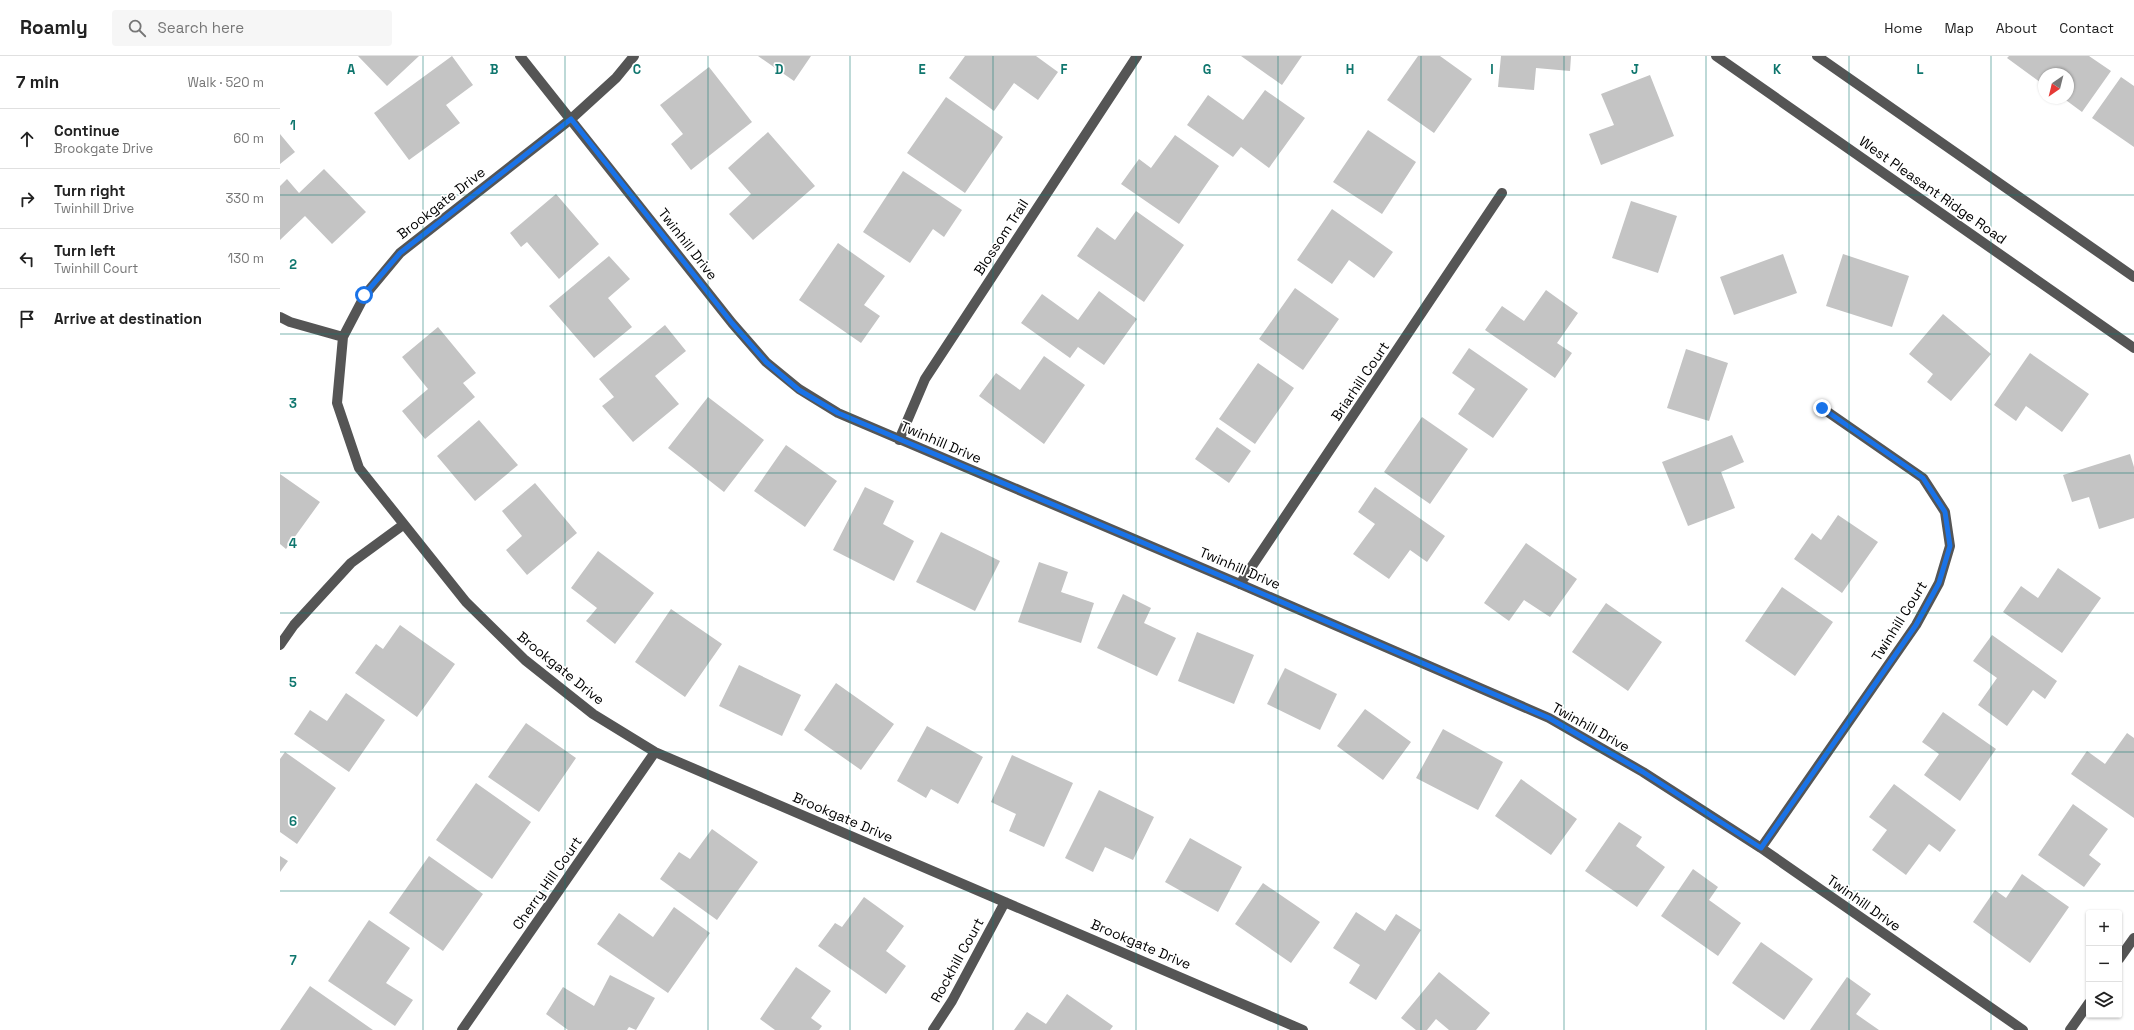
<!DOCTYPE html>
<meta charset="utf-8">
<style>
:root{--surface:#fff;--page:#f6f6f6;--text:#222;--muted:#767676;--line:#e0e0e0}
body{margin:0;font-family:"Space Grotesk",sans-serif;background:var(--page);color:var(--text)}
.controls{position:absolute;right:12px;bottom:12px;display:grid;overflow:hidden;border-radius:4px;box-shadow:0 1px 3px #0004}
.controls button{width:36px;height:36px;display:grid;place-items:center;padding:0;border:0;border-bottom:1px solid var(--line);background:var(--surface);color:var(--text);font:20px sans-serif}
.compass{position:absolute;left:1758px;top:12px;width:36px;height:36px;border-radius:50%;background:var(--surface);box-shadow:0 1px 3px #0004;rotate:215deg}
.stop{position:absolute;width:12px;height:12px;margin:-9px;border:3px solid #1a73e8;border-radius:50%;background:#fff}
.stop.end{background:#1a73e8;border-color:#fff;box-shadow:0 1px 4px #0008}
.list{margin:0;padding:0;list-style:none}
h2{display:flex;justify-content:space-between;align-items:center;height:52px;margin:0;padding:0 16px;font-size:17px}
h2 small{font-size:13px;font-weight:400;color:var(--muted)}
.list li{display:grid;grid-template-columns:26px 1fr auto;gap:12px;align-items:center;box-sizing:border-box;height:60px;padding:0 16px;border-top:1px solid var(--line)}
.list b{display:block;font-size:15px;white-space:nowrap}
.list p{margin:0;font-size:13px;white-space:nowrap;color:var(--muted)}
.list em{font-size:13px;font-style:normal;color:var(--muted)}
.icon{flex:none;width:22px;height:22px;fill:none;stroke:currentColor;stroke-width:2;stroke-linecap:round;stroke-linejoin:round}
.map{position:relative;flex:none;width:1854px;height:974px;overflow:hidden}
header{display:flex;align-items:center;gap:24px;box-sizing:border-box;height:56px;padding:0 20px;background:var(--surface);border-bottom:1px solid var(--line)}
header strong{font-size:19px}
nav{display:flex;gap:22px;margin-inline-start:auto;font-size:14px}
.search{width:280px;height:36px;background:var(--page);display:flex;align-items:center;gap:10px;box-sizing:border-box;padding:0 14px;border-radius:4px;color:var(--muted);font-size:15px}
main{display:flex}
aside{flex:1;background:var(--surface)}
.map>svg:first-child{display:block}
</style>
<header>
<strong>Roamly</strong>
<div class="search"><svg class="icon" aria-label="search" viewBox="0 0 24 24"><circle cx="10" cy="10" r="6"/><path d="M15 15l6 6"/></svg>Search here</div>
<nav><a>Home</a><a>Map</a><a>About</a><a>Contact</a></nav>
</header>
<main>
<aside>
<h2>7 min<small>Walk · 520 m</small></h2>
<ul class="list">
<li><svg class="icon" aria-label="ahead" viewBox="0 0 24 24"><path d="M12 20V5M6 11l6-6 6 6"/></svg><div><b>Continue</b><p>Brookgate Drive</p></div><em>60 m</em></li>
<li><svg class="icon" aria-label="right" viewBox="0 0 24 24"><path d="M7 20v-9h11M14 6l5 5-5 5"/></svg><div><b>Turn right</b><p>Twinhill Drive</p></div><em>330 m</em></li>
<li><svg class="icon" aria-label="left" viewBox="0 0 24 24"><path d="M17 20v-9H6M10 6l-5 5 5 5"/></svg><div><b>Turn left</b><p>Twinhill Court</p></div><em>130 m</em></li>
<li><svg class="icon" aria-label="arrive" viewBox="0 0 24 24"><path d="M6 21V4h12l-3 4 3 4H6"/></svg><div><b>Arrive at destination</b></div></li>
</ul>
</aside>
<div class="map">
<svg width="1854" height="974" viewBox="0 0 1854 974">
<rect width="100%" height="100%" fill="#fff"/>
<!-- building -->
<path fill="#c4c4c4" d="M78 0H139L107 30Z
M172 0 193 29 166 49 180 67 129 104 94 57Z
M478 0H531L514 25Z
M685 0H756L778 16 758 44 734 27 714 55 669 22Z
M961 0H1022L1002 29Z
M1138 0H1160L1192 23 1154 77 1107 44Z
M1221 0H1291L1290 15 1256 12 1254 34 1218 31Z
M1729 0H1809L1831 15 1802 56 1783 42H1788V18H1764V29L1727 2Z
M429 11 472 66 411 114 391 88 403 78 380 49Z
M1370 19 1394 80 1321 109 1309 78 1334 69 1321 38Z
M1841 21 1854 30V91L1812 62Z
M985 34 1025 62 989 112 961 91 953 101 907 69 928 39 963 64Z
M666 41 723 81 685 137 627 97Z
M1088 74 1136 106 1102 158 1053 126Z
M488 76 535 130 473 184 449 158 471 138 448 112Z
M0 78 15 96 0 108Z
M895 79 939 110 899 168 841 128 859 103 871 112Z
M44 113 86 156 52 188 25 160 0 184V130L7 123 19 137Z
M623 115 682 154 664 181 653 173 630 207 583 176Z
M276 138 319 188 279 223 247 186 241 191 230 177Z
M1351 145 1397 160 1378 217 1332 202Z
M1052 153 1113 196 1094 222 1069 204 1052 228 1017 204Z
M856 155 904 189 864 246 797 200 817 171 835 184Z
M558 187 605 220 584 249 600 260 581 287 519 244Z
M1503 198 1517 237 1454 259 1440 221Z
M1563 198 1629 220 1612 271 1546 250Z
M329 200 350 223 328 242 352 271 314 302 269 250Z
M1015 232 1059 263 1023 314 979 283Z
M1266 234 1298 257 1277 287 1292 297 1275 322 1205 274 1222 250 1244 265Z
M819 235 857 263 824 309 798 291 790 302 741 267 762 238 798 264Z
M1663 258 1711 298 1671 345 1647 326 1653 318 1629 298Z
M385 269 406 295 375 320 399 348 353 386 322 350 334 341 319 323Z
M158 271 196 317 183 327 195 341 145 383 122 355 148 333 122 301Z
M1189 292 1248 333 1213 382 1178 358 1195 333 1172 317Z
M1406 293 1448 307 1429 365 1387 352Z
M1750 297 1809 338 1782 376 1746 350 1736 365 1714 349Z
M764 300 805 329 764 388 699 340 716 317 740 334Z
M978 307 1014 332 975 388 939 363Z
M428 341 484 384 444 436 388 392Z
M1142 361 1188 393 1150 448 1104 416Z
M199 364 238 409 195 445 157 400Z
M937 371 971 395 949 427 915 403Z
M1452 379 1464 406 1441 416 1455 452 1408 470 1382 406Z
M506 389 557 425 525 471 474 435Z
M1850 398 1854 411V462L1819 473 1809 441 1792 446 1783 419Z
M0 418 40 446 6 493 0 488Z
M255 427 297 477 247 519 226 494 242 480 222 455Z
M585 431 614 445 603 468 634 485 614 525 553 494Z
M1095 431 1165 480 1147 506 1130 494 1109 523 1073 498 1095 468 1078 456Z
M1558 459 1598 486 1562 537 1514 503 1532 477 1541 484Z
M661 476 720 505 695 555 636 526Z
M1246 487 1297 523 1270 561 1244 544 1229 565 1204 547Z
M318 495 374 537 335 588 306 565 317 552 291 532Z
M759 506 788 516 781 536 814 547 801 587 738 566Z
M1778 512 1821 542 1782 597 1723 556 1741 530 1758 542Z
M1502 531 1553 566 1515 620 1465 585Z
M843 538 871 552 864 567 896 582 877 620 817 592Z
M1326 547 1382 586 1348 635 1292 596Z
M391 553 442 588 405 641 355 606Z
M120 569 175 608 137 661 75 617 96 588 103 593Z
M917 576 974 599 954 648 898 625Z
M1712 579 1777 625 1765 643 1753 634 1727 670 1698 649 1717 622 1693 605Z
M459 609 521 639 502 680 439 650Z
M1005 612 1057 638 1040 674 987 648Z
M556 627 614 668 581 714 524 674Z
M66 637 105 664 69 716 14 678 30 654 47 665Z
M1085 653 1131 686 1103 724 1057 690Z
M1663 656 1716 693 1680 745 1644 719 1659 698 1642 686Z
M246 667 296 702 259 756 208 721Z
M647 670 703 701 678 748 651 733 646 742 617 725Z
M1163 673 1223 706 1198 754 1136 722Z
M1847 677 1854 682V762L1791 718 1807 695 1825 708Z
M5 696 56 732 17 788 0 776V703Z
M732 699 793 727 764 791 729 775 736 758 711 746Z
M1241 723 1297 763 1271 799 1215 760Z
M196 727 251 766 212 823 156 784Z
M1614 728 1676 774 1660 796 1649 788 1626 819 1592 794 1607 774 1589 761Z
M819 734 874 761 853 804 825 791 813 816 785 802Z
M1793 748 1828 773 1809 799 1821 808 1804 831 1758 799Z
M1339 766 1362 781 1356 790 1385 811 1357 851 1305 815Z
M432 773 478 806 437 864 380 823 399 796 410 803Z
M910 782 962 811 938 856 885 826Z
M0 800 8 805 0 816Z
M149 800 203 838 163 895 109 857Z
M1413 813 1438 831 1429 844 1461 867 1438 900 1381 860Z
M1742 818 1789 851 1750 907 1693 866 1715 834 1726 842Z
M983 827 1040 866 1011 907 955 868Z
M584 841 624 870 606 895 626 910 606 938 538 890 555 867 562 871Z
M394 851 430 877 388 937 317 888 339 857 373 881Z
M1076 856 1105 875 1116 858 1141 874 1096 944 1069 927 1080 909 1053 892Z
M89 864 130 892 106 927 133 944 115 970 48 925Z
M1481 886 1533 923 1504 964 1452 927Z
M516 911 551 935 531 962 542 970 539 974H495L480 963Z
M1159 916 1210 957 1196 974H1169L1156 963 1147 974H1136L1121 962Z
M330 919 375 942 356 974 349 971 347 974H288L266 958 283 931 314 950Z
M1567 921 1591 938 1576 958 1599 974H1530Z
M30 930 93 974H0Z
M787 938 833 970 830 974H734L747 956 766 968Z"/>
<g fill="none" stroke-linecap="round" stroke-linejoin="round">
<!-- minor -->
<path stroke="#555" stroke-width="10" d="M240 0 452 267 486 306 519 333 558 357 960 528 1269 662 1363 716 1481 792 1743 974
M354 0 336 22 291 63 120 197 85 239 63 281 57 347 79 412 186 546 245 604 313 658 375 696 1023 974
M1436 0 1854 292
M1537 0 1854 221
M0 261 10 266 63 281
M619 384 645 323 857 0
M960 528 1222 137
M0 589 14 569 71 507 123 469
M1481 792 1636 569 1659 527 1670 490 1665 456 1643 422 1542 352
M1839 903 1854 882
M182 974 375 696
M653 974 672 945 725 846
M1790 974 1809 947"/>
</g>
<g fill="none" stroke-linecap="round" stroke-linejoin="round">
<!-- route -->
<path stroke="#1a73e8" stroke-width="5" d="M84 239 120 197 291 63 452 267 486 306 519 334 558 357 960 528 1269 662 1363 716 1481 792 1636 569 1659 527 1670 490 1665 456 1643 422 1542 352"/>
</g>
<!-- grid -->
<path fill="none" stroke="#0f766e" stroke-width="1" stroke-opacity="0.55" d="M143 0V974M285 0V974M428 0V974M570 0V974M713 0V974M856 0V974M998 0V974M1141 0V974M1284 0V974M1426 0V974M1569 0V974M1711 0V974M0 139H1854M0 278H1854M0 417H1854M0 557H1854M0 696H1854M0 835H1854"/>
<g text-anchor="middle" stroke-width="3.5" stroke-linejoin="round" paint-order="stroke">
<!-- street labels -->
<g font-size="14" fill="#000" stroke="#fff">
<text transform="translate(1653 134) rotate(35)" y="5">West Pleasant Ridge Road</text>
<text transform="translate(161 147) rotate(-38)" y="5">Brookgate Drive</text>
<text transform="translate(721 181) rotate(-57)" y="5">Blossom Trail</text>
<text transform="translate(408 188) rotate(52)" y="5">Twinhill Drive</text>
<text transform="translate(1080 325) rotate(-56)" y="5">Briarhill Court</text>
<text transform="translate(661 386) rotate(23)" y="5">Twinhill Drive</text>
<text transform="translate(960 512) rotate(23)" y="5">Twinhill Drive</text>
<text transform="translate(1619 565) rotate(-58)" y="5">Twinhill Court</text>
<text transform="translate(281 612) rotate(39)" y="5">Brookgate Drive</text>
<text transform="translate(1311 671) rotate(29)" y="5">Twinhill Drive</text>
<text transform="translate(563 761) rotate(23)" y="5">Brookgate Drive</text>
<text transform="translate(267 827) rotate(-55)" y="5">Cherry Hill Court</text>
<text transform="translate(1584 847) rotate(35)" y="5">Twinhill Drive</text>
<text transform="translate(861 888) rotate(23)" y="5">Brookgate Drive</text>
<text transform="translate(677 904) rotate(-61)" y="5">Rockhill Court</text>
</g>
</g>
<g font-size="13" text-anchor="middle" font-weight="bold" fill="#0f766e" stroke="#fff" stroke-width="3.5" stroke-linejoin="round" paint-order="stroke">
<text x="71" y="18">A</text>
<text x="214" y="18">B</text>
<text x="357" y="18">C</text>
<text x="499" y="18">D</text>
<text x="642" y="18">E</text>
<text x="784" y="18">F</text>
<text x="927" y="18">G</text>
<text x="1070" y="18">H</text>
<text x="1212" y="18">I</text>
<text x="1355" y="18">J</text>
<text x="1497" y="18">K</text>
<text x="1640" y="18">L</text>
<text x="13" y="74">1</text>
<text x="13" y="213">2</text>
<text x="13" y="352">3</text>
<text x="13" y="492">4</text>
<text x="13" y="631">5</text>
<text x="13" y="770">6</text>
<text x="13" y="909">7</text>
</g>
</svg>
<div class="controls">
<button>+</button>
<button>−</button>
<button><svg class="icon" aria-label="layers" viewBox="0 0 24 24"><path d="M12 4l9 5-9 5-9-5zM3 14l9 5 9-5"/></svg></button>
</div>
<svg class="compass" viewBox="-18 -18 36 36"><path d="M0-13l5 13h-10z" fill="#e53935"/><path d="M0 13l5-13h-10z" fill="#767676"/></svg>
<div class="stop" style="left:84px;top:239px"></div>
<div class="stop end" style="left:1542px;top:352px"></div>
</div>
</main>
